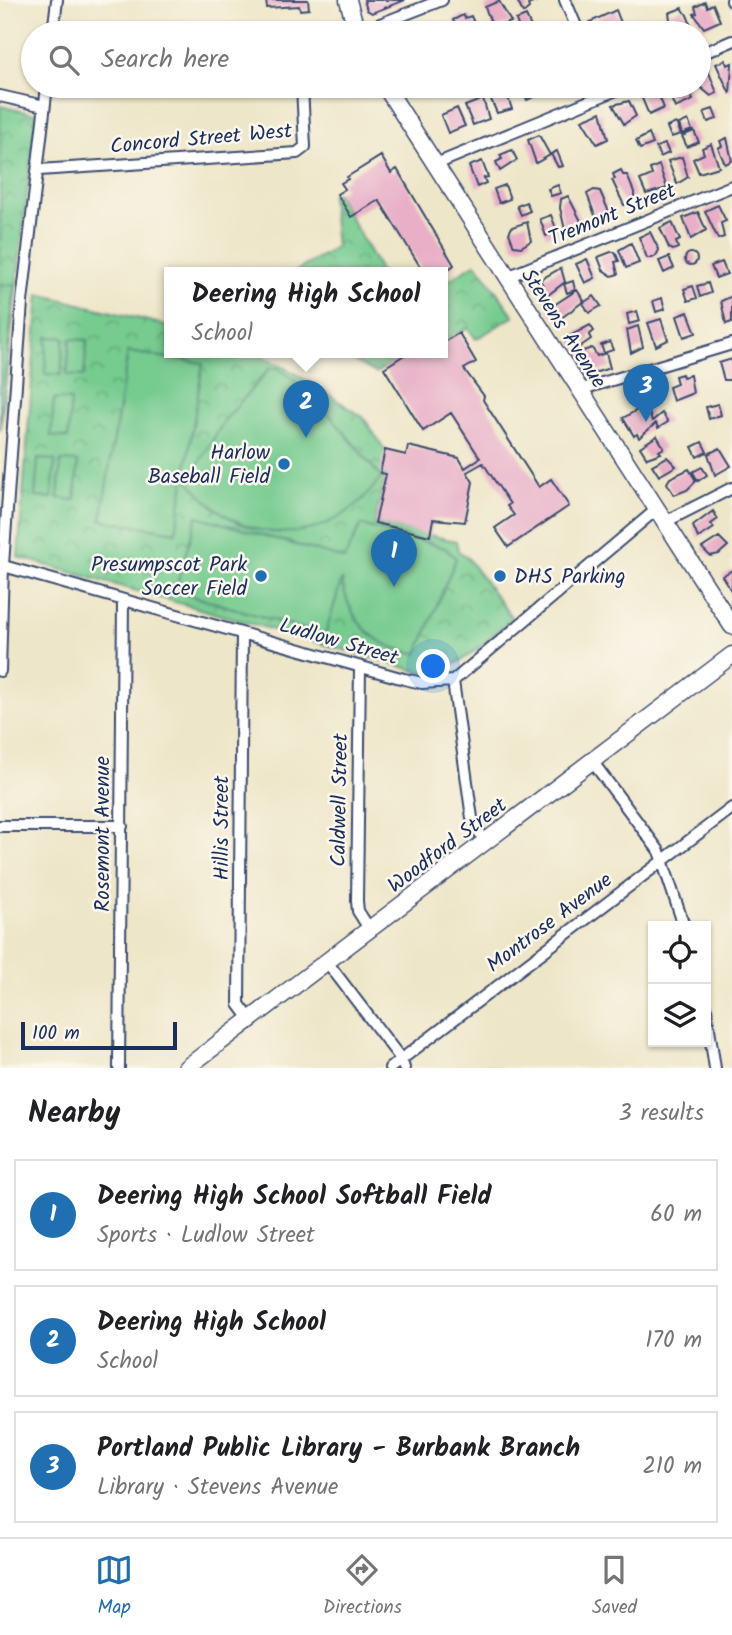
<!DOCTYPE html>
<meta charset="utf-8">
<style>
:root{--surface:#fff;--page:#f6f6f6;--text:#202124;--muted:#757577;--line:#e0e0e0;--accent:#1f6fb2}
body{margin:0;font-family:Kalam,sans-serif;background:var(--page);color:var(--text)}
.controls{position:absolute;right:21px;bottom:21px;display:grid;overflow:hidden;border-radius:0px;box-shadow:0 2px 5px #0004}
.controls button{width:63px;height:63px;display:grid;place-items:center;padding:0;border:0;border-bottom:2px solid var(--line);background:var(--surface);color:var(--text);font:35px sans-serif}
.scale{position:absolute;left:21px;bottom:18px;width:156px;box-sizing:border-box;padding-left:7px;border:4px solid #1b2f5e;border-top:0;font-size:19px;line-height:24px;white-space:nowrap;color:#1b2f5e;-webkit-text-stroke:5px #fbf7ec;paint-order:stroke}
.you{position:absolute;left:434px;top:667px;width:24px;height:24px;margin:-18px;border:5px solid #fff;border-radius:50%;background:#1a73e8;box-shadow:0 0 0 10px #1a73e833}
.badge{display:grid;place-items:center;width:46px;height:46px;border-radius:50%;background:var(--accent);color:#fff;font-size:23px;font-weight:700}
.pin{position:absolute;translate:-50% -58px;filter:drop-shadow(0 2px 4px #0008)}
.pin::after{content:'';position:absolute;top:37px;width:24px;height:21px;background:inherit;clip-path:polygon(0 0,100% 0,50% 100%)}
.popup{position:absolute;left:164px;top:267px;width:284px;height:91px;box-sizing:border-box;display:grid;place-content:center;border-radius:0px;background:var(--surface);filter:drop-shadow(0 2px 5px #0005);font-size:23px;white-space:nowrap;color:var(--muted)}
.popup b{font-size:26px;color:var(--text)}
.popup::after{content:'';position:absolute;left:50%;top:100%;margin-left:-14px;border:14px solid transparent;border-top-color:var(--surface)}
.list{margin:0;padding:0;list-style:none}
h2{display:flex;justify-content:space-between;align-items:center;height:91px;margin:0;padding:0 28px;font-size:30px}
h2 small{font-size:23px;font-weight:400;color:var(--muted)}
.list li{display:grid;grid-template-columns:46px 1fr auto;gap:21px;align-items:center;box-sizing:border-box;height:112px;margin:0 14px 14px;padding:0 14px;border:2px solid var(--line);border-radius:0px}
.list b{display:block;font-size:26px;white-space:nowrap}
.list p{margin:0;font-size:23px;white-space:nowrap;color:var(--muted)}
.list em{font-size:23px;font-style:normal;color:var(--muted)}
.icon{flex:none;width:38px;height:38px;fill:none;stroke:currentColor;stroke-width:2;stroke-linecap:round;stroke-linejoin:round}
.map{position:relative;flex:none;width:732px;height:1068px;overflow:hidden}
.search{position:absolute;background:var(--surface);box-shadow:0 2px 5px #0004;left:21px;right:21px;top:21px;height:77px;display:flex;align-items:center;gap:18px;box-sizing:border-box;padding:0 24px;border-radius:38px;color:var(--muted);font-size:26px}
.sheet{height:469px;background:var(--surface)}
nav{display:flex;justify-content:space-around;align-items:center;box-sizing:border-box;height:98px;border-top:2px solid var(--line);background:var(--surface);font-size:19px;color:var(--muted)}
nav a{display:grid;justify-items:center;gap:4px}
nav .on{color:var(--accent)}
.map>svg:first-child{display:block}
</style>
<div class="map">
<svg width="732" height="1068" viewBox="0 0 732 1068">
<defs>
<pattern id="park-crowns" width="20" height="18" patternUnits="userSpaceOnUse" patternTransform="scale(1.75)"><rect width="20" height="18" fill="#76cb8f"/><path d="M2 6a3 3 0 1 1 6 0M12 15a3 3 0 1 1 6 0" fill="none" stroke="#60a578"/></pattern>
</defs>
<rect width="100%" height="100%" fill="#fbf7ec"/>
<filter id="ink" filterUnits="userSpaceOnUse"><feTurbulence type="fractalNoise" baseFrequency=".0143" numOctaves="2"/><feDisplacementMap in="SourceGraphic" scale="14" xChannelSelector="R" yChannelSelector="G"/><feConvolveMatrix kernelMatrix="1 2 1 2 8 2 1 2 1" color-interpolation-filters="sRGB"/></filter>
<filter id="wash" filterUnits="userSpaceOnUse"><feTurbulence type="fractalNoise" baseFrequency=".00686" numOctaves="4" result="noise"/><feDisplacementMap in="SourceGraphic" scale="28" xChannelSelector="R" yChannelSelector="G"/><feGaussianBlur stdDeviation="1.57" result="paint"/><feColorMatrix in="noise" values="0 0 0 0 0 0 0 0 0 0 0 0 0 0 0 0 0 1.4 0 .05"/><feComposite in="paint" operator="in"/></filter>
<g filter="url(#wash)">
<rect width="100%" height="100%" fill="#eee6c8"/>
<!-- park -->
<path fill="url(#park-crowns)" stroke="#487d76" stroke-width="2" d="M0 106 36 114 0 431Z
M337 194 381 272H295L336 247 331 195Z
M476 263 514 316 476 339 468 328 443 343V284Z
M39 294 169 326 170 352H253L295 373 363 417 385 450 386 474 375 523 456 541 458 551 466 556 512 618C483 643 463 669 424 673L18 557Z
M338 352H409L376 373Z"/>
<!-- pitch -->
<path fill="#76cb8f" stroke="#487d76" stroke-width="2" d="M15 284 14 294 0 431V286Z
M47 337 64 338 61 375 45 374Z
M70 339 87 340 84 376 67 375Z
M128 352 203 363 176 532 101 520Z
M278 368 315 397 381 477C331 550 240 551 189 480L224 421 269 369Z
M54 399 71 400 68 438 51 436Z
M38 459 55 460 52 498 35 497Z
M61 461 78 462 75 500 58 498Z
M197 516 344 559 361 525 445 548 456 558 418 653C375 649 348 621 342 579L325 635 175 591Z"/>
<g id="blocks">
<!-- building -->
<path fill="#e8afc7" d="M266 0H308L309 9 300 10 299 6 267 8Z
M364 0H405L372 13 367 10Z
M517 0H539L528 5 529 8 523 13Z
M499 1 511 22 493 28 485 7Z
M705 2 707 7 713 4 720 21 704 28 694 14 697 13 695 7Z
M682 8 687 15 694 32 672 33 669 13Z
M616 10 621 23 595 33 590 22Z
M463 15 465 18 471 16 478 32 458 33 453 20Z
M526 16 531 27 520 31 516 20Z
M651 21 656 33H640L637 27Z
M725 60 727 65 732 63 730 94 716 64Z
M708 70 717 93 711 96 699 86V72Z
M521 86H541L544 93 527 100Z
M666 86H687L693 100 675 108Z
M505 89 512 109 497 113 489 95Z
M656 89 664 108 649 115 641 96Z
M483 99 489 119 473 125 465 106Z
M629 101 636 116 624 124 613 105Z
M457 108 465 126 448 133 441 115Z
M713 109 717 119 708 122 704 112Z
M601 112 608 139 597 144 582 120Z
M688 120 692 130 682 134 679 124Z
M676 123 681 134 671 137 667 127Z
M694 131 699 142 687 147 682 136Z
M649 134 653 144 640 149 636 141Z
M539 135 550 155 536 163 528 140Z
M727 138 732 161 725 164 718 148 722 146 720 141Z
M665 144 669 153 660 157 656 147Z
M711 144 719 167 699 173 693 159 704 154 702 148Z
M512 150 517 160 500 171 496 162 502 159 500 155Z
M557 151 563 166 558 167 551 154Z
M381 156 391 173 397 169 454 265 442 275V272H414L421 268 379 200 351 217 337 194 345 189 341 183 348 179 347 177Z
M682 157 688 177 677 184 668 161Z
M482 161 488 177 484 178 486 183 477 187 469 166Z
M659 165 667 188 646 194 640 180 652 175 650 169Z
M621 170 623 175H627L634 192V199L624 205 612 180 615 179 613 174Z
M505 185 510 199 499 203 494 189Z
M558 185 561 193 551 196 548 189Z
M594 190 600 191 609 212 596 218 587 194Z
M568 196 582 223 565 230 560 208 561 199Z
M526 202 530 211 521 215 517 206Z
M718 205 726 221 721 223 724 237 718 239 705 211Z
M698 212 706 230 691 239 683 218Z
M551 215 557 231 546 236 540 219Z
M527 222 531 241 521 247 514 246 509 233 512 227Z
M672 222 680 240 676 242 678 248 673 250 669 248 660 228Z
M650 232 659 250 656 256 652 258H647L639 237Z
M631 243 639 263 626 268 619 250Z
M611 252H615L619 261 615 262 618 274 612 276 603 270 598 257Z
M685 259a6 6 0 1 1 12 0a6 6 0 1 1-12 0Z
M669 257 674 268 664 273 659 261Z
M587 259 595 278 585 283 576 264Z
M722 262 727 274 716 278 711 266Z
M561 268 565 282 548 295 540 280Z
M573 281 575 290 567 293 564 284Z
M708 283 711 293 700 297 697 286Z
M693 286 697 298 688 301 684 289Z
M577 290 584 301 560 319 555 313 552 315 548 309Z
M594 296 601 306 589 313 583 303Z
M732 296V322L726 324 721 301Z
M662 298 665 309 656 312 653 301Z
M637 311 640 321 629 324 627 314Z
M688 312 696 333 684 337 677 316Z
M661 319 668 340 656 346 648 323Z
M590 325 594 331 589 335 591 339 578 348 573 344 570 336Z
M638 326 643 347 631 353 627 330Z
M459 333 476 362 464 369 484 396 483 400 539 487 551 479 569 506 508 547 495 528 514 515 507 506 510 504 483 463 467 472 473 482 465 522 433 519 430 536 375 523 386 474 380 473 385 450 406 455 408 446 459 458 465 468 480 458 451 413 423 431 384 368 409 352H419L422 356 428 352H442V343Z
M610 342 613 350 604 353 601 345Z
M592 348 597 356 606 353 610 368 587 375 574 354Z
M732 359V380H724L719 363Z
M682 374 683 377 690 375 693 393 673 401 669 387 677 384 675 376Z
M718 404 721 415 709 419 706 407Z
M646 405 652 421 662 413 668 422 658 428 656 423 639 438 637 434 634 436 623 418Z
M657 436 664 448 659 451 661 453 647 458 640 447Z
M702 442 707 452 697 457 692 447Z
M720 448 731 466 715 475 708 454Z
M667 457 676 466 659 476 652 465Z
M702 467 707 475 698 481 693 472Z
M689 469 696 481 687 490 674 495 667 483 670 478Z
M713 511 718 519 711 524 714 528 698 538 693 526Z
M719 537 728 546 719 554 710 556 702 548Z
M732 570V592L722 576Z"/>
</g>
</g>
<g filter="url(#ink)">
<use href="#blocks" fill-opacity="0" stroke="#3b4a6e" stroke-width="2"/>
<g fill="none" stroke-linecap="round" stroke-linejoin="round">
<defs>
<path id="street" d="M565 0 579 33
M732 0V1
M53 33 57 0
M357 33 442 0
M699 55 732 41
M0 96 44 106
M436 164 626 86
M39 170 297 153 305 147 302 86
M507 277 732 186
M579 390 732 344
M665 522 732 488
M0 565 404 679 422 683 453 681 657 509
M242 634 239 1004 250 1019
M360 668 357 901 358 911 370 930
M0 671 3 565 22 302 47 86
M453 681 472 818 485 843
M592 761 659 851 684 926
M0 826H122
M327 962 401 1059 404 1068
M706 1009 715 1068
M119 1068 123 600
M390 1068 732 808"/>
<path id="secondary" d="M348 0 357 33
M385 86 732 626
M186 1068 732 655"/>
</defs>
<!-- street casing -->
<use href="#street" stroke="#3b4a6e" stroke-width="14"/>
<!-- secondary casing -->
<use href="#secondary" stroke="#3b4a6e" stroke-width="19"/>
<!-- street -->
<use href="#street" stroke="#fff" stroke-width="10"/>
<!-- secondary -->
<use href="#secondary" stroke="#fff" stroke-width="16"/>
</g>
</g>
<!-- markers -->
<g fill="#1f6fb2" stroke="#fbf7ec" stroke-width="2.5">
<circle cx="284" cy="464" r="7"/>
<circle cx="261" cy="576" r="7"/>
<circle cx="500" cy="576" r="7"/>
</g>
<g text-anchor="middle" stroke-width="5" stroke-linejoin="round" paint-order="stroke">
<!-- street labels -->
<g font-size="21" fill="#1b2f5e" stroke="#fbf7ec">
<text transform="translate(201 138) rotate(-5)" y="7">Concord Street West</text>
<text transform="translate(612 214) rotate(-22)" y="7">Tremont Street</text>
<text transform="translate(564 328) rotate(57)" y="7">Stevens Avenue</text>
<text transform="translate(339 641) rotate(16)" y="7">Ludlow Street</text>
<text transform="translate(339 800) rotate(-89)" y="7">Caldwell Street</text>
<text transform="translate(221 828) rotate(-90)" y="7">Hillis Street</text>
<text transform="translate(102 834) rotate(-90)" y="7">Rosemont Avenue</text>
<text transform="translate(447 845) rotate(-37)" y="7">Woodford Street</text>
<text transform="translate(549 922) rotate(-37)" y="7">Montrose Avenue</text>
</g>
<!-- poi labels -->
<g font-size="21" fill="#1b2f5e" stroke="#fbf7ec" text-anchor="end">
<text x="270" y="459">Harlow<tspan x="270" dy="24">Baseball Field</tspan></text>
<text x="247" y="571">Presumpscot Park<tspan x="247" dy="24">Soccer Field</tspan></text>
<text x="514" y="583" text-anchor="start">DHS Parking</text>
</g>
</g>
</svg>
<div class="controls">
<button><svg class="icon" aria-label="locate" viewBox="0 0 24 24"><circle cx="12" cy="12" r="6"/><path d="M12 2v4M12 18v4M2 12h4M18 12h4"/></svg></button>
<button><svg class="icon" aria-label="layers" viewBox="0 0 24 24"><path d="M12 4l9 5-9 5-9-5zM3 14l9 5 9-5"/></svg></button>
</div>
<div class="scale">100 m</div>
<div class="you"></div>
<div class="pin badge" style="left:394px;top:587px">1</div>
<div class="pin badge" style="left:306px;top:438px">2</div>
<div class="popup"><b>Deering High School</b>School</div>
<div class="pin badge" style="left:646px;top:422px">3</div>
<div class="search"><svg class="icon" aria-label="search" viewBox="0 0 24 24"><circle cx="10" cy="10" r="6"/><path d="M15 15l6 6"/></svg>Search here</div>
</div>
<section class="sheet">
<h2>Nearby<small>3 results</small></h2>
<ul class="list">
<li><span class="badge">1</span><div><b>Deering High School Softball Field</b><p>Sports · Ludlow Street</p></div><em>60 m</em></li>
<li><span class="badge">2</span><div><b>Deering High School</b><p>School</p></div><em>170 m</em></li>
<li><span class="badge">3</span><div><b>Portland Public Library - Burbank Branch</b><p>Library · Stevens Avenue</p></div><em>210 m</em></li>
</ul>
</section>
<nav>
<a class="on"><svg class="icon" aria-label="map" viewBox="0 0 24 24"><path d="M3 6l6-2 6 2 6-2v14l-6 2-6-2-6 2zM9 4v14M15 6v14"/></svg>Map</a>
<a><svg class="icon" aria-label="directions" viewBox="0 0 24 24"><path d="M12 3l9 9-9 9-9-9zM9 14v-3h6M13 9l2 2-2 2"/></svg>Directions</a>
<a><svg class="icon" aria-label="saved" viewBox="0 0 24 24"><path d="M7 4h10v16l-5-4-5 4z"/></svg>Saved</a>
</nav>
